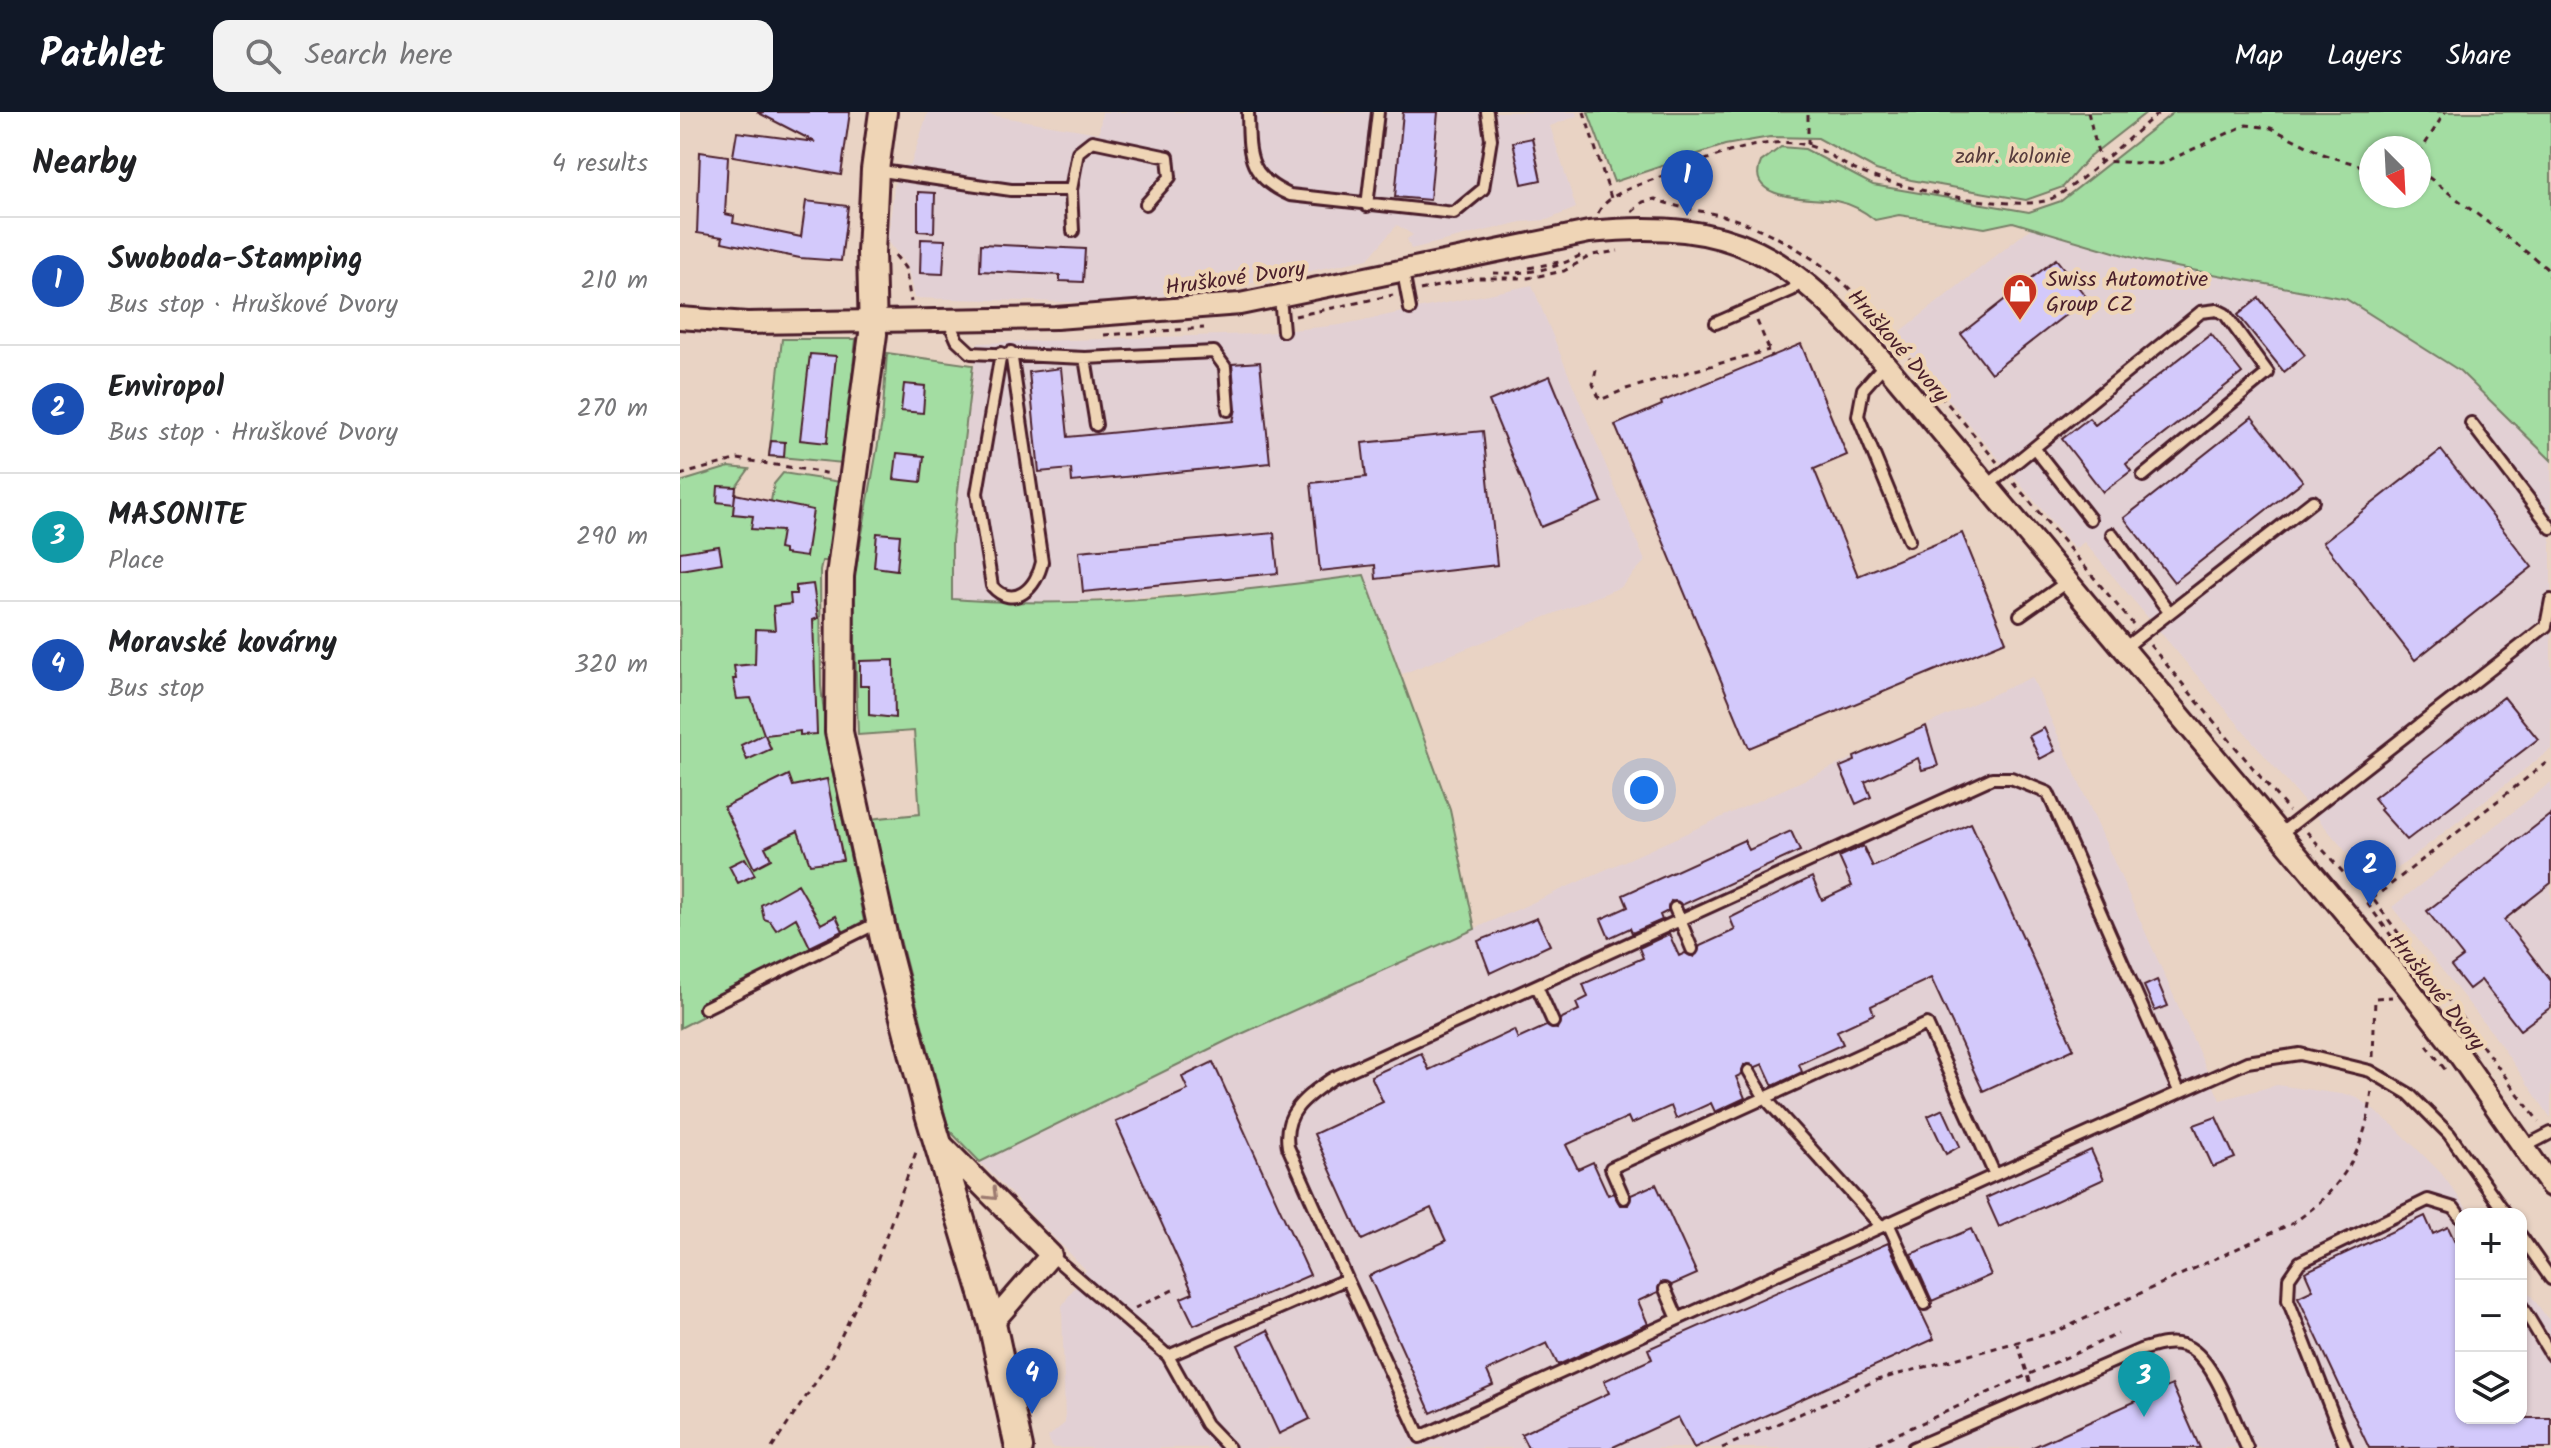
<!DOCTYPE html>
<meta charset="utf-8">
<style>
:root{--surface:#fff;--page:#f2f2f2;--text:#202124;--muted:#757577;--line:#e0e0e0;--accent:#111827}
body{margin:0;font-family:Kalam,sans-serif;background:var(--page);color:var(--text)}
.controls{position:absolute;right:24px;bottom:24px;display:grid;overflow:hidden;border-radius:16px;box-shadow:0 2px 6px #0004}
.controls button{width:72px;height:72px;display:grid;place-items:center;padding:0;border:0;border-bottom:2px solid var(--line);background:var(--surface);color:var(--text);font:40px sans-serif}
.compass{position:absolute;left:1679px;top:24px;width:72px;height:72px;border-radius:50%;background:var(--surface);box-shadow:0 2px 6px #0004;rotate:156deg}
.you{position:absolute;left:964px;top:678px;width:28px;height:28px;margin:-20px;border:6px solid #fff;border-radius:50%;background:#1a73e8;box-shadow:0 0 0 12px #1a73e833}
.badge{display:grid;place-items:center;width:52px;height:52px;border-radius:50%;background:var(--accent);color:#fff;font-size:26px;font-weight:700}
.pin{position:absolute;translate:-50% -66px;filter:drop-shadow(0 2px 4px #0008)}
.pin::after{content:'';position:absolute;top:42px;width:28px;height:24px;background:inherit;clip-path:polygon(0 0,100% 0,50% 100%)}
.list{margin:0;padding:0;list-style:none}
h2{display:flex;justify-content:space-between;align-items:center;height:104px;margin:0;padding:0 32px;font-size:34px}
h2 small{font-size:26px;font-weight:400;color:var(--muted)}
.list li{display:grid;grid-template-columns:52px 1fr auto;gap:24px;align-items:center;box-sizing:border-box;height:128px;padding:0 32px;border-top:2px solid var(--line)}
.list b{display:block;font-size:30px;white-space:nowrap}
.list p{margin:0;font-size:26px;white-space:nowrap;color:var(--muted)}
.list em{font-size:26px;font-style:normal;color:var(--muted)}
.icon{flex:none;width:44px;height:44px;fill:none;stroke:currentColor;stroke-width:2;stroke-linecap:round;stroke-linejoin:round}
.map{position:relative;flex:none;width:1871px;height:1336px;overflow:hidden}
header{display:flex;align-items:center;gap:48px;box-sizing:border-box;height:112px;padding:0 40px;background:var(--accent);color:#fff}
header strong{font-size:38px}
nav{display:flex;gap:44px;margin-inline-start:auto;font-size:28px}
.search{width:560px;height:72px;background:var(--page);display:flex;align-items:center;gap:20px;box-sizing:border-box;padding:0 28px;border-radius:16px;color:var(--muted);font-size:30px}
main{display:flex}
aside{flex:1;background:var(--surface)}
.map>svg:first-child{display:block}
</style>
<header>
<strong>Pathlet</strong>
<div class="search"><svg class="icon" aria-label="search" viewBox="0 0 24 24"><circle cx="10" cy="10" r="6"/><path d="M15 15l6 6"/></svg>Search here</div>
<nav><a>Map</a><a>Layers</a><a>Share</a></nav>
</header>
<main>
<aside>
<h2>Nearby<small>4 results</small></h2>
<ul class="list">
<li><span class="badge" style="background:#1a4fb4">1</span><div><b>Swoboda-Stamping</b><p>Bus stop · Hruškové Dvory</p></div><em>210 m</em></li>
<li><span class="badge" style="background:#1a4fb4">2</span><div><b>Enviropol</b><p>Bus stop · Hruškové Dvory</p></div><em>270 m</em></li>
<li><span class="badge" style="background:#0f9aa8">3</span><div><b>MASONITE</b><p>Place</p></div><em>290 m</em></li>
<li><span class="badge" style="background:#1a4fb4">4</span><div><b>Moravské kovárny</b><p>Bus stop</p></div><em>320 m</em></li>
</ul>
</aside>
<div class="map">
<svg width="1871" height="1336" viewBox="0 0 1871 1336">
<rect width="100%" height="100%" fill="#e9d3c4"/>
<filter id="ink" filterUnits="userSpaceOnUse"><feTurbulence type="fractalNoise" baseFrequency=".0125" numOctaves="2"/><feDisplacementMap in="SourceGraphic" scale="16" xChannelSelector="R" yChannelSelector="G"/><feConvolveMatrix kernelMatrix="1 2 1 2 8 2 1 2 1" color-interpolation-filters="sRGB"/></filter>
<g filter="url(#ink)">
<!-- built -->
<path fill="#e2d0d4" d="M248 0H293L419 21 422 0H896L897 4 870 14 896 96 867 108 841 110 731 137 727 127 733 123 717 113 688 147 548 176 428 191 234 186 227 154 208 129 216 57 231 52Z
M1351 116 1464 149 1666 187 1780 259 1871 348V637L1695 774 1404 430 1395 437 1215 224Z
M852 173 965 449 941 475 722 562 684 463 589 476 402 489 329 492 272 487V429L297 231 574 222 660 213Z
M1352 565 1540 988 1597 973 1675 984 1714 1014 1761 1061 1791 1102H1781V1306H1841V1170L1871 1211V1336H372L368 1325 385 1311 382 1194 406 1158 300 1050 548 928Z
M1871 670V1006L1813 922 1712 795Z"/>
<!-- green -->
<path fill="#a3dda2" stroke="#767e66" stroke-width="2" fill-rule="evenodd" d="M908 0H1467L1408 46 1383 75 1346 88 1231 68 1196 58 1138 26 1090 25 1045 33 934 70Z
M1494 0H1871V348L1780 259 1666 187 1464 149 1333 110 1305 116 1219 103 1195 108C1183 98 1172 92 1156 89 1134 86 1063 90 1081 50L1101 35 1125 37 1193 73 1349 100 1381 89ZM1691 36H1739V84H1691Z
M102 227H176L163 351 89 344Z
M207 241 293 253 272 429V487C408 498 549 481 684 463L770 698 795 817 548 928 300 1050 269 1018 189 707 240 702 234 619 178 623 173 472 202 310Z
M49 355 69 357 56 375 53 401 88 406 94 372 103 361 161 370 147 449H142L140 458 141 574 148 639 184 809 22 895 25 903 0 916V370Z"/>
<!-- building -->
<path fill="#d3c9fb" stroke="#4a1f2b" stroke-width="2" d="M77 0H170L161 63 53 44 57 20 135 30Z
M723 0H758L750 88 715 85Z
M852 26 861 68 842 72 833 30Z
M20 40 48 44 45 102 54 104 53 111 121 125 126 89 168 94 161 149 120 146 42 130 43 125 17 121Z
M238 80 255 81 254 120 238 119Z
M241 127 265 128 263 162 240 161Z
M301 132 405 137 403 170 380 169V163L300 159Z
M1376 147 1407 186 1311 261 1281 222Z
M1579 186 1625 243 1604 260 1558 203Z
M1531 222 1562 261 1446 352 1451 359 1423 380 1382 327 1409 306 1415 313Z
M1121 232 1167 343 1134 357 1178 464 1282 421 1326 529 1069 636 935 313 982 293 981 290Z
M130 242 156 244 147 331 120 328Z
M580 250 590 351 392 370 391 357 359 360 349 260 381 256 388 325 553 309 556 297 552 252Z
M870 264 922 390 861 415 809 289Z
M224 272 245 274 243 301 221 299Z
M1572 305 1623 369 1494 470 1444 406Z
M803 319 817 453 696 467 695 453 640 459 631 371 686 365 682 331Z
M91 329 105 330 104 345 89 344Z
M1761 338 1852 455 1735 548 1643 430Z
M217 341 244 344 241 370 214 367Z
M38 374 56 375 54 392 37 390Z
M55 382 133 398 126 445 104 442V438L99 437 102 419 71 417 73 404 53 402Z
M197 421 220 423 217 458 194 455Z
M594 421 598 461 403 480 399 439Z
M39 434 42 451 0 458V440Z
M133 472 138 506 133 508 137 622 120 623V619L85 623 91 637 67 648 61 633 84 622 71 586 57 587 53 567H56L54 554 75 552 76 517 95 518 93 494 111 492 110 482H116V474Z
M214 548 215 606 189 603V574H180V549Z
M1824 585 1858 627 1727 728 1700 698 1702 696 1694 686Z
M1246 614 1258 654 1242 658 1238 646 1185 670 1191 685 1176 692 1160 655 1175 649 1174 645Z
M1364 616 1375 639 1360 647 1349 624Z
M109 663 113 674 147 667 163 748 130 752 118 719 85 735 91 747 74 756 44 695Z
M1871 702V771L1824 808 1871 869V895L1840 918 1801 868 1789 877 1771 854 1783 845 1747 799Z
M1291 711 1394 937 1303 979 1251 866 1191 894 1194 902 1157 919 1163 932 1119 952 1122 960 1093 974 1083 952 1076 955 1064 953 1062 962 1056 965 1065 986 1035 1000 1031 991 996 1007 991 994 951 1012 948 1005 886 1033 898 1057 913 1050 928 1083 933 1081 940 1093H948L951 1083 976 1072 1017 1162 992 1173 981 1170 978 1180 958 1189 968 1212 878 1253 867 1231 807 1259 813 1273 751 1301 689 1164 766 1129 751 1096 682 1128 634 1022 703 990 691 964 741 941 749 958 834 918 838 927 866 914 877 917 880 907 899 898 896 891 908 885 903 872 963 846 959 836 989 822 999 844 1005 841 1014 845 1020 834 1055 818 1050 806 1132 765 1142 788 1172 774 1159 745 1183 734 1193 755Z
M1111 719 1120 739 1002 793 991 789 988 799 980 803 982 808 952 821 950 816 929 826 921 807 948 795 943 783 1064 728 1069 738Z
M65 746 75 763 58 771 49 754Z
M118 772 141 812 156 804 163 819 130 835 116 806 96 818 90 809 84 807 81 793Z
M857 806 870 833 810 861 798 829Z
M1477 868 1488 894 1475 899 1464 874Z
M533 950 630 1163 514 1213 501 1186 513 1181 436 1010 508 978 502 965Z
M1263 997 1280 1034 1266 1042 1248 1004Z
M1536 1005 1555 1046 1533 1055 1514 1013Z
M1411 1038 1424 1067 1319 1115 1306 1086Z
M1745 1104 1753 1122 1768 1115 1781 1142V1306H1871V1336H1689L1618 1185 1633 1178 1625 1160Z
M1291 1117 1311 1163 1252 1189 1231 1142Z
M1208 1131 1254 1227 1014 1336 998 1305 931 1336H848L841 1322 929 1281 924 1269 972 1247 968 1237Z
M588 1218 630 1307 599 1322 558 1233Z
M1492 1273 1520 1336H1351Z"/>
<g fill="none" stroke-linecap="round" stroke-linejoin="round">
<defs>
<path id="service" d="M568 0C569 43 567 64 610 83L774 101 803 77 811 27 807 0
M195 58 331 78H391
M687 94 698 0
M393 119 391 78 398 40 412 29 488 45 490 65 466 92
M723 160 730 197
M600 185 603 219
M268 208 277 228 291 241 405 246 534 240 545 255 548 298
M1036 211 1112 178 1123 167
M321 241 297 381 312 474C334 499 357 475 362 450L331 240
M405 246 416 313
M1205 252 1183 277 1178 304 1229 428
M1791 311 1871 416
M1355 337 1410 407
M1307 374 1521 200 1537 198 1545 202 1588 261 1463 364
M1432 422 1489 500
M1340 503 1388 469
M1443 537 1633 389
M1600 722 1866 514 1871 488
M995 796 1012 837
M857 874 873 910
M25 896 197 811
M1069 959 1085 986 1201 1114
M1844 1035 1871 1021
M944 1086 931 1056 1247 912 1315 1063 1567 950 1620 942 1690 959 1729 982 1769 1022 1826 1102
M1208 1111 1245 1192
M1841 1124 1871 1167
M371 1143 488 1244 667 1167 740 1325 998 1207 985 1177
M667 1167 608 1035C602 1000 627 984 653 966L1312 666H1331L1368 681 1499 979
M1841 1193 1871 1243
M998 1207 1315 1063
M488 1244 526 1312 549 1336
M1233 1336 1460 1238C1475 1234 1487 1229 1503 1233 1533 1241 1554 1309 1567 1336
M1666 1336 1608 1188 1609 1166 1620 1150 1748 1088 1774 1096 1781 1106"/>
<path id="minor" d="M0 206 67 211 376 206 560 192 909 120C1057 105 1111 144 1205 252L1726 873 1771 931 1871 1074
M257 1028 371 1143 312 1211"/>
<path id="tertiary" d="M203 0 195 58 191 140 193 222 160 464 159 620 206 836 249 1002 312 1211 339 1336"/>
</defs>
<!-- service casing -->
<use href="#service" stroke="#4a1f2b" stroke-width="16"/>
<!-- minor casing -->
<use href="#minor" stroke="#4a1f2b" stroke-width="26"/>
<!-- tertiary casing -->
<use href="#tertiary" stroke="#4a1f2b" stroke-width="32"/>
<!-- path -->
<path stroke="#4a1f2b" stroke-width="3" stroke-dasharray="6 6" stroke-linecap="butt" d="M904 0 931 86
M1408 0 1420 49 1481 52 1566 13 1591 16 1645 43 1682 54 1691 48
M1128 33V0
M1739 42 1765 0
M1739 58 1853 145 1866 156 1871 166
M952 100 963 90 975 87C1004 99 1036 99 1065 111 1104 126 1144 151 1174 181L1317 350
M918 101C928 81 959 73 980 65 1022 50 1080 22 1126 33 1145 37 1162 53 1180 60 1221 77 1323 98 1365 89 1389 84 1456 18 1480 0
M215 143 225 156 231 190
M849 156 879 150 880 155
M813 161C848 162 874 158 905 141
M740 178 796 166H848L884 159 912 143 938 139
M615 204 713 183
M1077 209 1092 244
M424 223 524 216
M916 258 913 272 920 288 946 277 1089 238
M0 363 58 347 152 362
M1334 371 1453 512
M1470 533 1609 699
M1627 720 1669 767 1693 787 1859 1010
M1712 825 1687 791 1871 647
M1747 933 1766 959
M1693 945 1695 886 1712 885
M455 1196 495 1177
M1337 1230 1351 1272
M92 1336 147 1253 195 1155 236 1040
M1042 1336 1197 1268 1378 1219 1613 1111C1663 1077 1687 1036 1692 976
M1186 1336 1438 1222"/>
<!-- service -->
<use href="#service" stroke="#efd5b6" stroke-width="10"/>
<!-- minor -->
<use href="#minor" stroke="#efd5b6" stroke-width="20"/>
<!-- tertiary -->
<use href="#tertiary" stroke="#efd5b6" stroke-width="26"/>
</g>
<!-- one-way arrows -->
<defs><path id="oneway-chevron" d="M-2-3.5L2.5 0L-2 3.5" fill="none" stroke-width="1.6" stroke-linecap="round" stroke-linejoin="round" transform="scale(2)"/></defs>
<use stroke="#9c7a70" href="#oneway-chevron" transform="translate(312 1083) rotate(45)"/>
</g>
<!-- icons -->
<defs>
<symbol id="shop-pin" viewBox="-11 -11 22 30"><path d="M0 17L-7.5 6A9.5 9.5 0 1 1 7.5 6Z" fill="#c8321e" stroke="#efd5b6"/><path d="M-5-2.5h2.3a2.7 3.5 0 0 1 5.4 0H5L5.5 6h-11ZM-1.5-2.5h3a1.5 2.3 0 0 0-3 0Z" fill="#fff"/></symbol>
</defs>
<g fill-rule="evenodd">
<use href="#shop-pin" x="1320" y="159" width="40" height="54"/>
</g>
<g text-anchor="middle" stroke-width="8" stroke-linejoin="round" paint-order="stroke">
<!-- park labels -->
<g font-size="22" fill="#573c3d" stroke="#efd5b6">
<text x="1333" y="51">zahr. kolonie</text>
</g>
<!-- street labels -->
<g font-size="22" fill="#4a1f2b" stroke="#efd5b6">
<text transform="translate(555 165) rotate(-8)" y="8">Hruškové Dvory</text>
<text transform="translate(1219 233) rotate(49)" y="8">Hruškové Dvory</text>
<text transform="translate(1758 879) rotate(52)" y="8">Hruškové Dvory</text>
</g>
<!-- poi labels -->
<g font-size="22" fill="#4a1f2b" stroke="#efd5b6" text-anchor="start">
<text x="1366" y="174">Swiss Automotive<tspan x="1366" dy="25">Group CZ</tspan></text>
</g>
</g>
</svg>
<div class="controls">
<button>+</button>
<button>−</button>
<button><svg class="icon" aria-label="layers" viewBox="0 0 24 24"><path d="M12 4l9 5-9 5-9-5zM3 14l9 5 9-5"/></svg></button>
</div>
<svg class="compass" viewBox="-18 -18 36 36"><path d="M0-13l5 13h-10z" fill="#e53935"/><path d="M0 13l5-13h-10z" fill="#757577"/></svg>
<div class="you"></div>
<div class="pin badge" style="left:1007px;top:104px;background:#1a4fb4">1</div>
<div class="pin badge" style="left:1690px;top:794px;background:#1a4fb4">2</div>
<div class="pin badge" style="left:1464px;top:1305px;background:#0f9aa8">3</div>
<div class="pin badge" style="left:352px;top:1302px;background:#1a4fb4">4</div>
</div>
</main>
